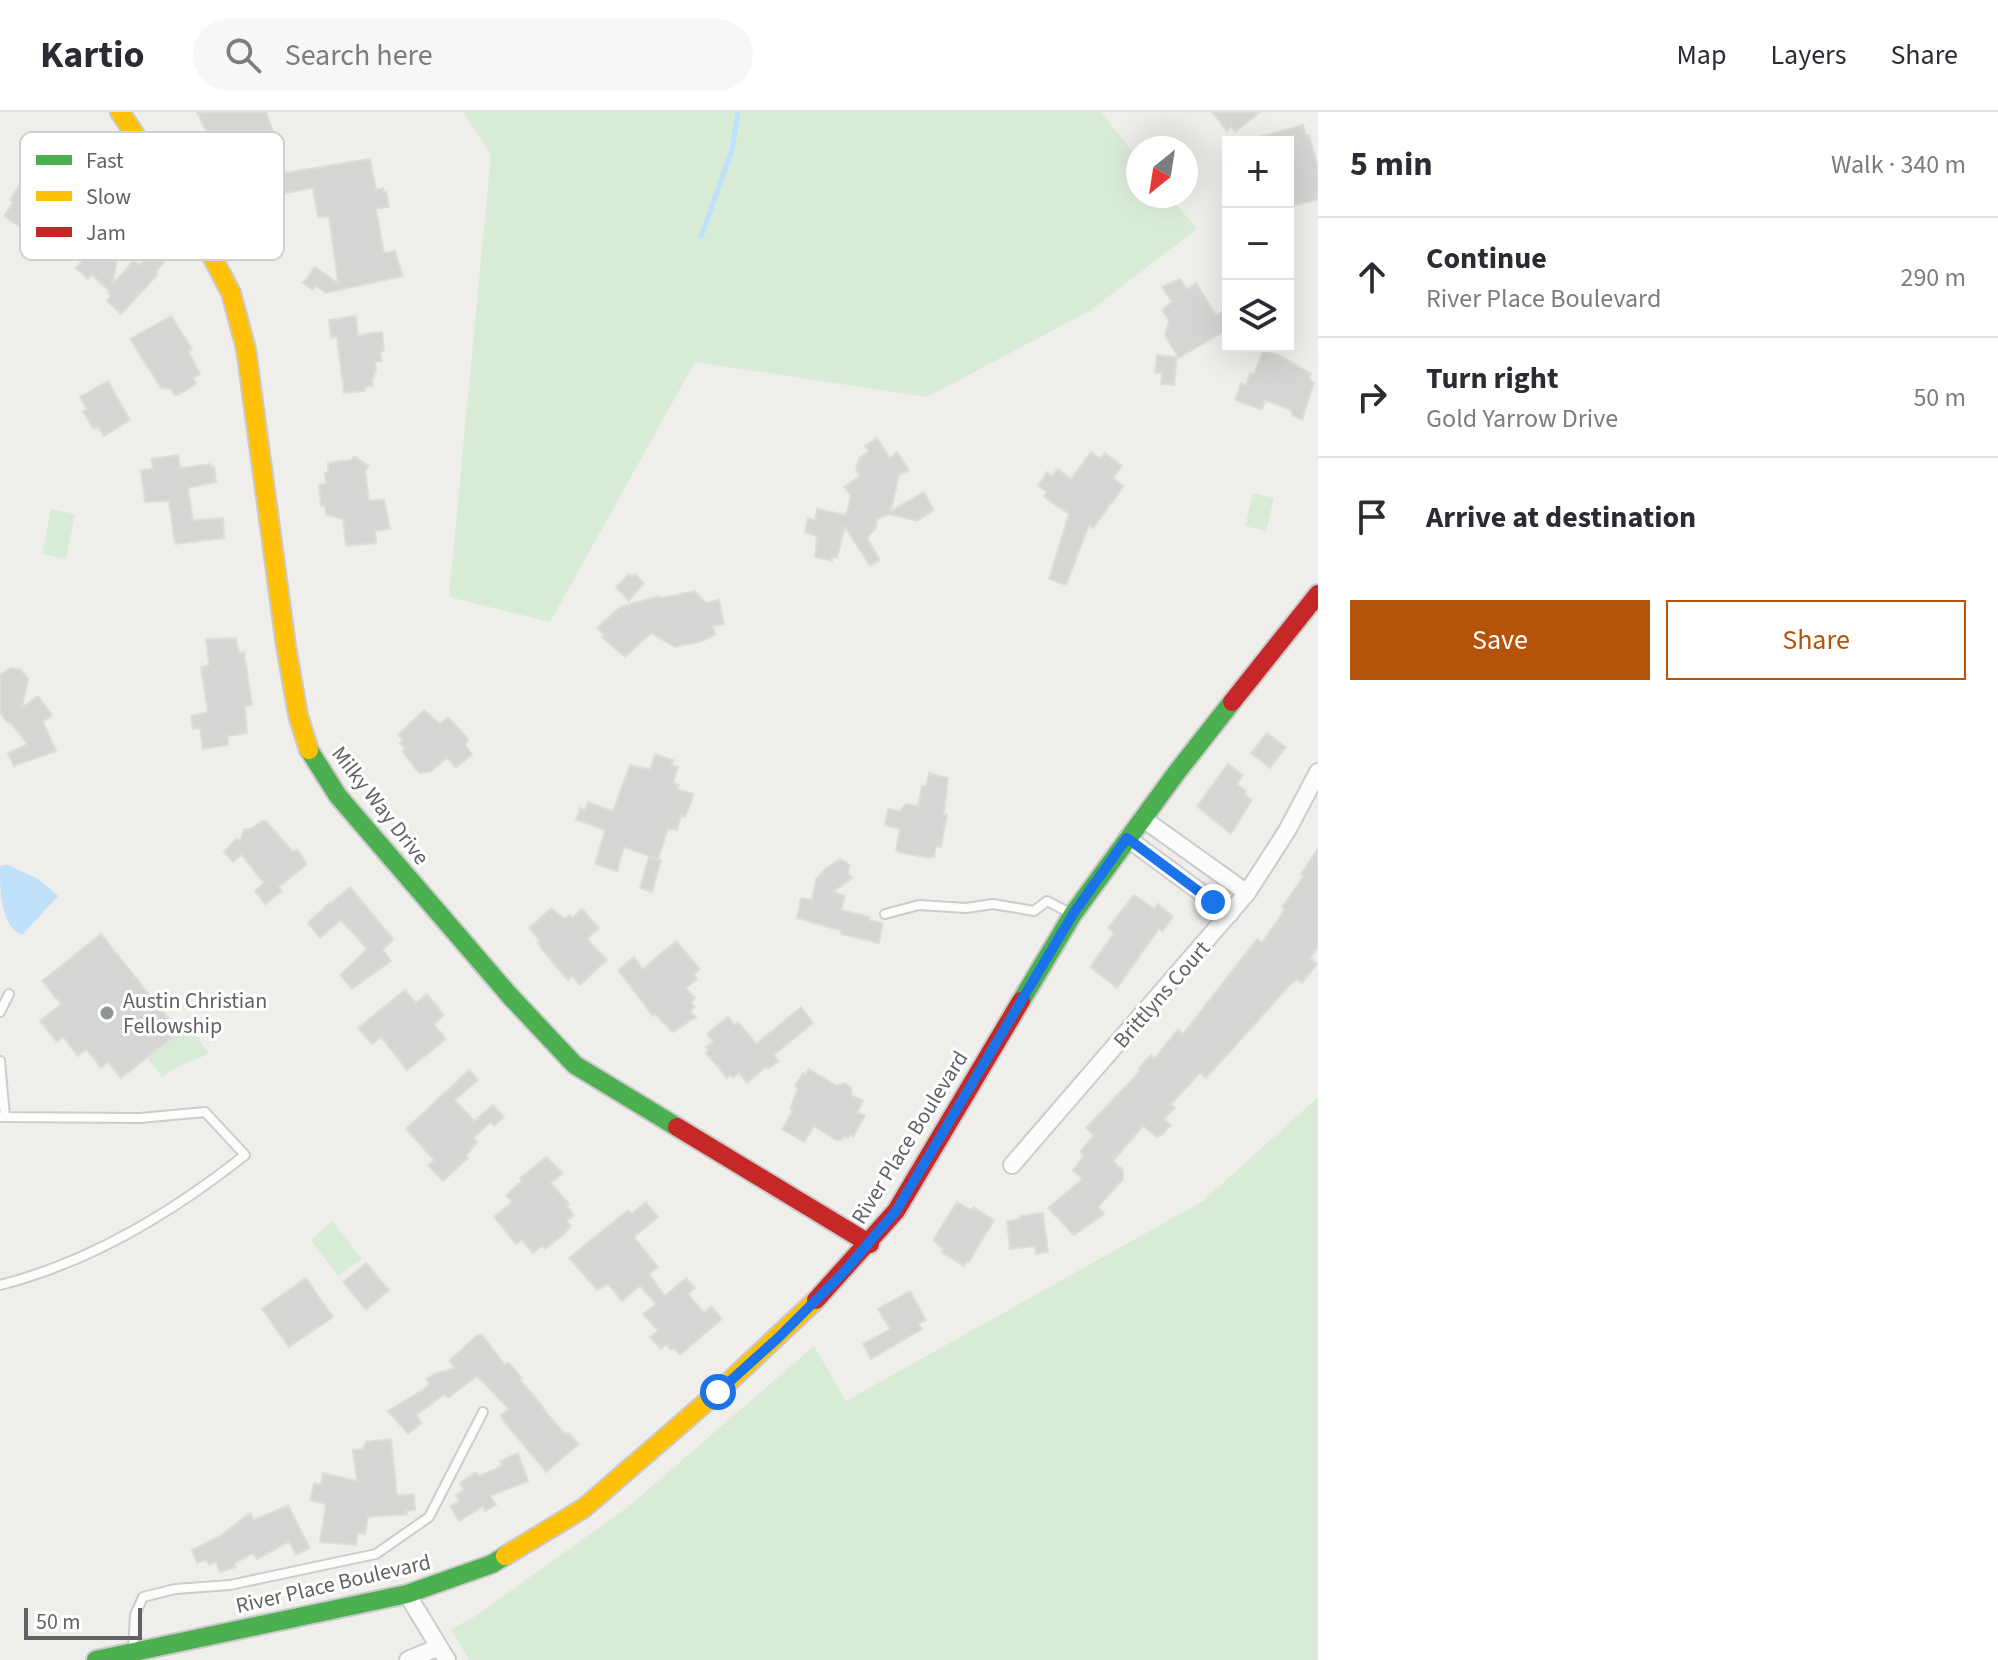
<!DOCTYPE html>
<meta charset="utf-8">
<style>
:root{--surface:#fff;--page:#f7f7f7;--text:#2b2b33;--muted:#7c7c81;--line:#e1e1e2;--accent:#b45309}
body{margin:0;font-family:"Source Sans 3",sans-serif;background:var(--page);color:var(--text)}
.controls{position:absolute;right:24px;top:24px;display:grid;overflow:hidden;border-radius:0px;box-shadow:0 8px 32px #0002}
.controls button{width:72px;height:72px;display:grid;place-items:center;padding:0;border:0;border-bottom:2px solid var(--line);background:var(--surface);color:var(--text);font:40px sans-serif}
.compass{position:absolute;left:1126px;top:24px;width:72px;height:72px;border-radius:50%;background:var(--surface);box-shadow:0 8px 32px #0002;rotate:210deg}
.scale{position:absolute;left:24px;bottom:20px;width:118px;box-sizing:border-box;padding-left:8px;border:4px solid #5f6368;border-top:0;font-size:22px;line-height:28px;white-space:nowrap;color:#5f6368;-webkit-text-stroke:6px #fff;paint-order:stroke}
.stop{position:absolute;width:24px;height:24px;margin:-18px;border:6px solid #1a73e8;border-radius:50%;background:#fff}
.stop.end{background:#1a73e8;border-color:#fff;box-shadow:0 2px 8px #0008}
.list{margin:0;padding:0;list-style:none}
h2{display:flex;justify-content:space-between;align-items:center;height:104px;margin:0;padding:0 32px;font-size:34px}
h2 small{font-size:26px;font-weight:400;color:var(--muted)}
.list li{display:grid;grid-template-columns:52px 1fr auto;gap:24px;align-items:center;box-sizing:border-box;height:120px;padding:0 32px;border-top:2px solid var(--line)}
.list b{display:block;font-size:30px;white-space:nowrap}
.list p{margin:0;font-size:26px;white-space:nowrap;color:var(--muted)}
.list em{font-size:26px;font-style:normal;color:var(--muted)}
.actions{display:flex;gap:16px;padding:24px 32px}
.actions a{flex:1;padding:18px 0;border:2px solid var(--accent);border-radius:0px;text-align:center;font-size:28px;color:var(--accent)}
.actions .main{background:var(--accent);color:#fff}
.icon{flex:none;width:44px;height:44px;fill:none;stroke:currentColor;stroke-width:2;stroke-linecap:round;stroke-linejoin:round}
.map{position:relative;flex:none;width:1318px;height:1548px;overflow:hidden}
header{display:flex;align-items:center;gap:48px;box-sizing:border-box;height:112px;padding:0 40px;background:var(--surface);border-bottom:2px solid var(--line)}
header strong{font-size:38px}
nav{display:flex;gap:44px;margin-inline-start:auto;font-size:28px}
.search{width:560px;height:72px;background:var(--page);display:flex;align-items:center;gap:20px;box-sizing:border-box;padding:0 28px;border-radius:44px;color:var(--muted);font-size:30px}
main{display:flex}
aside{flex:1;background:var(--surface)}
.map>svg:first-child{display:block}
</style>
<header>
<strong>Kartio</strong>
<div class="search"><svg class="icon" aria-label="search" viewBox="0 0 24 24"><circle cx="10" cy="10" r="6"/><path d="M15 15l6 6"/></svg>Search here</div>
<nav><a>Map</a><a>Layers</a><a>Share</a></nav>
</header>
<main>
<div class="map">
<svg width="1318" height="1548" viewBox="0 0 1318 1548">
<rect width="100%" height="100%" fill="#efeeea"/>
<!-- green -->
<path fill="#d8ebd6" d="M463 0H1101L1138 47V84H1169L1197 117 1091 198 927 285 695 250 550 510 449 485 491 42Z
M1253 381 1274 386 1266 419 1245 414Z
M51 397 75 402 66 447 42 442Z
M188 911 209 942C192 949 176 954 162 965L146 944Z
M1318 985V1548H469L451 1517 474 1505 628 1395 814 1234 846 1289 1203 1089Z
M332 1109 362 1147 338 1164 311 1128Z"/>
<!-- water -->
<path fill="#bfe0f9" d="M8 753 38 767 58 784 22 823C0 814 0 779 0 754Z"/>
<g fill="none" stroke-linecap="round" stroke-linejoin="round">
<!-- stream -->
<path stroke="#bfe0f9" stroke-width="5" d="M701 125 732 38 738 0"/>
</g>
<!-- building -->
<path fill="#d6d5d3" stroke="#deddd9" stroke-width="2" d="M197 0H266L274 22 262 28 257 38 251 40 242 37 219 46Z
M1212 0H1260L1235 20 1231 15 1227 19Z
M1303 13 1306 24 1309 23 1318 56V88L1291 94 1288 84V30H1255V26Z
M46 43 62 54 50 72 71 86 68 90 72 97 64 108 70 112 63 122 57 118 47 133 4 104 13 90 10 88 28 60 32 63Z
M370 47 376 78 383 76V80L386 79 389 95 376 97 384 141 395 139 403 164 326 181 316 174 313 178 303 171 315 155 338 171 329 105H318L313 76 255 87 254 66Z
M94 120 97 123 120 127 113 172 134 148 139 153 151 139 164 150 156 160 158 162 121 202 107 189 111 184 108 181 110 180 92 163 88 167 76 156 83 148 79 144 84 138 80 135Z
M1180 167 1187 177 1196 171 1216 203 1228 196V217L1179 246 1165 224 1169 208 1162 198 1172 190 1162 175Z
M171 204 192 237 188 239 200 262 193 266 196 272 178 283H174L171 277 161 276 130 227Z
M356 204 358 223 382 220 384 239 380 240 382 249 375 250 376 260H374V266L372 267 373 274 364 275 365 279 344 281 337 225 331 226 329 208Z
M1263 239 1279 243 1311 262 1309 266 1314 271 1302 308 1293 304 1291 298 1265 288 1262 298 1235 288 1241 271 1246 273 1250 261 1254 262Z
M1157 243 1177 245 1174 273 1161 272 1162 261H1155Z
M108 269 130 308 104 324 98 314 94 317 83 300 87 297 80 285Z
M877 326 890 346 897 340 909 358 899 363 891 399 924 380 934 398 917 409 889 402 877 407 876 416 867 426 880 448 870 454 845 415 837 446 832 445V449L815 445 817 424 805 420 808 406 815 408 817 397 846 403 851 384 844 375 860 364 856 358 859 346 869 339 865 334Z
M1091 340 1100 347 1105 341 1122 354 1113 366 1124 374 1093 416 1089 413 1066 473 1049 467 1069 402 1044 385 1047 380 1038 374 1047 360 1052 364 1058 357 1071 367Z
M178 343 180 356 210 352 211 355H214L216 370 188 376 193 408 223 406 224 426 175 432 169 389 145 390 141 358 153 357 151 347Z
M354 344 369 354 365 359 369 389 384 387 390 417 375 419 376 431 346 434 343 407 326 403 325 394H321L319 373 326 372 325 361H328V351L351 348Z
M629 462 632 464 635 462 644 471 629 489 616 475Z
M695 479 706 491 719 488 724 512 713 514 715 523 700 530 675 535 651 521 625 545 602 525 604 523 597 516 620 495 659 484 660 486Z
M236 526 239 541 244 540 252 593 245 594 247 621 228 624V633L203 637 200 616 193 617 191 604 208 600 201 555 209 553 206 527Z
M10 556 21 558 28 567 22 595 38 584 52 603 43 610 56 639 14 654 8 641 27 632 10 610 8 611 0 601V563Z
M424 598 440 612 448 605 468 627 465 633 472 642 456 656 447 646 430 660 419 661 402 639 405 637 400 631 403 628 398 623Z
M1267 621 1286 635 1270 656 1251 641Z
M655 642 673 648 672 653 678 655 673 671 679 673 677 677 694 682 685 705 681 704 677 718 668 717 658 747 624 735 617 759 595 752 605 718 576 708 580 696 585 698 588 690 613 699 630 653 650 657Z
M1228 652 1243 663 1237 672 1246 679 1244 682 1252 688 1231 722 1197 694Z
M929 661 948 666 944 703H947L941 735 936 734 934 745 929 746 898 740 896 737 900 717 885 713 888 697 900 699 906 692 918 694 922 674H926Z
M262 709H266L292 739 298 738 307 752 279 775 282 779 265 792 255 779 264 771 242 743 233 750 224 740 236 727H241L244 717H250Z
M1318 736V835L1310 846 1317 852 1302 871 1297 867 1289 874 1206 966 1200 961 1171 992 1175 996 1164 1007 1171 1013 1162 1023 1157 1025 1143 1014 1113 1049 1123 1058V1067L1098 1095 1104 1102 1074 1123 1048 1096 1082 1067 1073 1058 1084 1044 1080 1040 1094 1023 1086 1016 1140 959 1138 957 1151 943 1154 947 1178 917 1183 922 1257 827 1262 831 1285 797 1282 795 1304 764 1301 762Z
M649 744 661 748 652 780 640 776Z
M840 747 850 753 848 761 852 766 833 780 845 784 841 798 870 805 869 808 883 811 879 831 841 822 842 819 797 806 801 786 812 788 816 767 825 757Z
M350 775 393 827 383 838 391 849 352 877 340 863 367 837 341 808 320 826 308 811 329 791 330 792Z
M1134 783 1154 797 1158 792 1173 805 1162 820 1159 817 1117 876 1090 855 1114 821 1108 816Z
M551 796 565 807 570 803 572 806 582 797 599 816 587 827 607 848 580 873 572 864 568 868 558 857 542 837 538 831 540 829 529 816Z
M101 822 179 920 121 966 108 950 101 956 86 937 78 944 63 925 57 930 40 909 61 892 42 869Z
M676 829 700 857 694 863 697 867 686 876 695 886 691 890 695 895 690 899 696 905 673 920 655 902 653 904 618 858 634 845 643 857Z
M405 878 416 891 427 882 444 903 434 912 446 927 407 958 381 925 372 932 358 916Z
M801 895 813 911 774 943 779 949 768 957 766 955 747 971 739 961 733 966 730 963 727 966 706 941 709 938 706 935 713 930 707 922 728 905 735 913 738 910 756 932Z
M809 957 837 974 844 971 851 975 852 983 863 989 857 1000 865 1004 853 1025 850 1023 848 1026 844 1024 842 1028H836L814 1014 804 1030 782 1017 793 999 790 997 798 976 795 974 803 961 805 963Z
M469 958 478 968 455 988 474 1009 493 993 504 1005 494 1014 491 1010 473 1026 477 1030 466 1044 468 1046 443 1069 428 1053 434 1048 406 1017Z
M546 1045 563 1061 551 1071 569 1092 567 1094 574 1103 567 1109 571 1114 562 1124 545 1137 542 1134 533 1141 522 1128 516 1132 494 1105 512 1090 506 1083 522 1069 520 1066Z
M646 1090 658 1105 634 1125 658 1155 649 1162 665 1184 686 1166 695 1176 688 1182 704 1201 711 1194 722 1207 680 1243 674 1236 671 1238 666 1232 661 1237 650 1225 658 1219 643 1202 656 1192 640 1174 622 1189 608 1172 597 1178 569 1146 628 1098 632 1102Z
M957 1090 971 1098 973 1095 994 1108 969 1150 967 1149 964 1154 941 1140 943 1137 933 1128Z
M1043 1101 1048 1140 1036 1142 1035 1134 1010 1137 1007 1109 1020 1107V1104Z
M366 1151 389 1178 366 1198 343 1170Z
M306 1166 333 1205 289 1235 262 1197Z
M910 1179 926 1208 919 1212 922 1217 871 1247 863 1232 890 1217 878 1197Z
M477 1223H482L505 1253 508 1250 522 1266 520 1268 544 1296 543 1297 566 1323 568 1321 579 1332 546 1360 502 1307 501 1303 509 1297 477 1264 448 1286 445 1282 416 1303 422 1311 408 1322 388 1299 427 1275 429 1272 426 1267 437 1261 455 1256 449 1249Z
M391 1327 397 1383 414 1382 415 1398 406 1399 407 1402 368 1405 365 1422 358 1421 356 1433 320 1430 326 1392 310 1388 314 1371 321 1373 323 1361 357 1369 353 1338 363 1337 366 1330Z
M518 1341 528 1369 490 1384 496 1393 485 1399 483 1394 459 1409 450 1394 460 1389 456 1383 464 1378 460 1371 476 1360 479 1364 502 1354 500 1349Z
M288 1393 310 1436 296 1443 289 1430 257 1447 253 1441 234 1452 236 1455 220 1460 216 1450 209 1453 206 1448 197 1451 192 1438 220 1424 250 1401 254 1408Z"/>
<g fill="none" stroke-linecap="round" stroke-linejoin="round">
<defs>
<path id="lane" d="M885 802 919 793 966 796 993 792 1034 799 1047 789 1072 802
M0 900 9 882
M0 949 5 1005
M0 1005 140 1006 205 1000 245 1043C172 1101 91 1150 0 1173
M133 1539 135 1503 143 1485 175 1477 230 1473 376 1442 429 1405 483 1300"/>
<path id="street" d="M1142 706 1247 781
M1127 726 1230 802
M1012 1053 1247 781 1288 717 1318 660
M407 1482 447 1548
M408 1548 439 1535"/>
<path id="fast" d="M309 638 338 684 510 884 575 953 677 1015
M1021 889 1073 802 1177 660 1232 590
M96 1548 407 1482 492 1452 505 1444"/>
<path id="slow" d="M120 0 201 123 231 181 246 237 286 534 298 603 309 638
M505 1444 584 1396 718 1280 816 1188"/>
<path id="jam" d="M1232 590 1318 482
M677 1015 870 1132
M816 1188 896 1099 1021 889"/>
</defs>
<!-- lane casing -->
<use href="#lane" stroke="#cbcccc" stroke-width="12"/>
<!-- street casing -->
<use href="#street" stroke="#cbcccc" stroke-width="20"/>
<!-- fast casing -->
<use href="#fast" stroke="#cacacb" stroke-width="22"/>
<!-- slow casing -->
<use href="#slow" stroke="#cacacb" stroke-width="22"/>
<!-- jam casing -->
<use href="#jam" stroke="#cacacb" stroke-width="22"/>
<!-- lane -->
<use href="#lane" stroke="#fdfcfc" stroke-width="8"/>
<!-- street -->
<use href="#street" stroke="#fdfcfc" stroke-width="16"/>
<!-- fast -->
<use href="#fast" stroke="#4caf50" stroke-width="18"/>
<!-- slow -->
<use href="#slow" stroke="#ffc107" stroke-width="18"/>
<!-- jam -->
<use href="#jam" stroke="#c62828" stroke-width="18"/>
</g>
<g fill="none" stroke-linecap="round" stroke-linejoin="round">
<!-- route -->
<path stroke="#1a73e8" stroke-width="10" d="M718 1280 779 1225 842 1162 896 1099 1073 802 1127 726 1213 790"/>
</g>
<!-- markers -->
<circle fill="#919496" stroke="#fff" stroke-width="3" cx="107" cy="901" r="8"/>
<g text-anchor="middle" stroke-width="6" stroke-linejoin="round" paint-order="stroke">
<!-- street labels -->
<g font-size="22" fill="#5f6368" stroke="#fff">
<text transform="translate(381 693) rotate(52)" y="8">Milky Way Drive</text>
<text transform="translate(1161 882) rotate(-49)" y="8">Brittlyns Court</text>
<text transform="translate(909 1025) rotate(-58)" y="8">River Place Boulevard</text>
<text transform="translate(333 1471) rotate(-13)" y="8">River Place Boulevard</text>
</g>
<!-- poi labels -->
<g font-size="22" fill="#5f6368" stroke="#fff" text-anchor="start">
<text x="123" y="896">Austin Christian<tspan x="123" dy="25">Fellowship</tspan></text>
</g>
</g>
<!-- legend -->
<rect x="20" y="20" width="264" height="128" rx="12" fill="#fff" stroke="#cfd0d2" stroke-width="2"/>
<rect x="36" y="43" width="36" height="10" fill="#4caf50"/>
<rect x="36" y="79" width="36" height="10" fill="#ffc107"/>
<rect x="36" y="115" width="36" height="10" fill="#c62828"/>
<g font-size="22" fill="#5f6368">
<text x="86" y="56">Fast</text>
<text x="86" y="92">Slow</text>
<text x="86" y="128">Jam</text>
</g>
</svg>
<div class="controls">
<button>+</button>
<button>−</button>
<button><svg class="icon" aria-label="layers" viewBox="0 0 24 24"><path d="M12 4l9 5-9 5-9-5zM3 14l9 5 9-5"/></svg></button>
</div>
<svg class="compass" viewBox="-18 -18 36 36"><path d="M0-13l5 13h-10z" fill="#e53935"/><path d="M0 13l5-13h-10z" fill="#7c7c81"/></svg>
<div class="scale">50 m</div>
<div class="stop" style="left:718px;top:1280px"></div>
<div class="stop end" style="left:1213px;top:790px"></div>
</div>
<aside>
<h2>5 min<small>Walk · 340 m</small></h2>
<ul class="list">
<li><svg class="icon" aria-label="ahead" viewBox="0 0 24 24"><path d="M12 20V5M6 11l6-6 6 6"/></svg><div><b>Continue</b><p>River Place Boulevard</p></div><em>290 m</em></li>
<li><svg class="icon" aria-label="right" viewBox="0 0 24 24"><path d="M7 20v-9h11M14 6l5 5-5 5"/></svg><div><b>Turn right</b><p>Gold Yarrow Drive</p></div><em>50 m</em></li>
<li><svg class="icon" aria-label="arrive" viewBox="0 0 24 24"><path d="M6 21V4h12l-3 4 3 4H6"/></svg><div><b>Arrive at destination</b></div></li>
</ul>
<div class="actions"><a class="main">Save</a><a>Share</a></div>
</aside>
</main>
